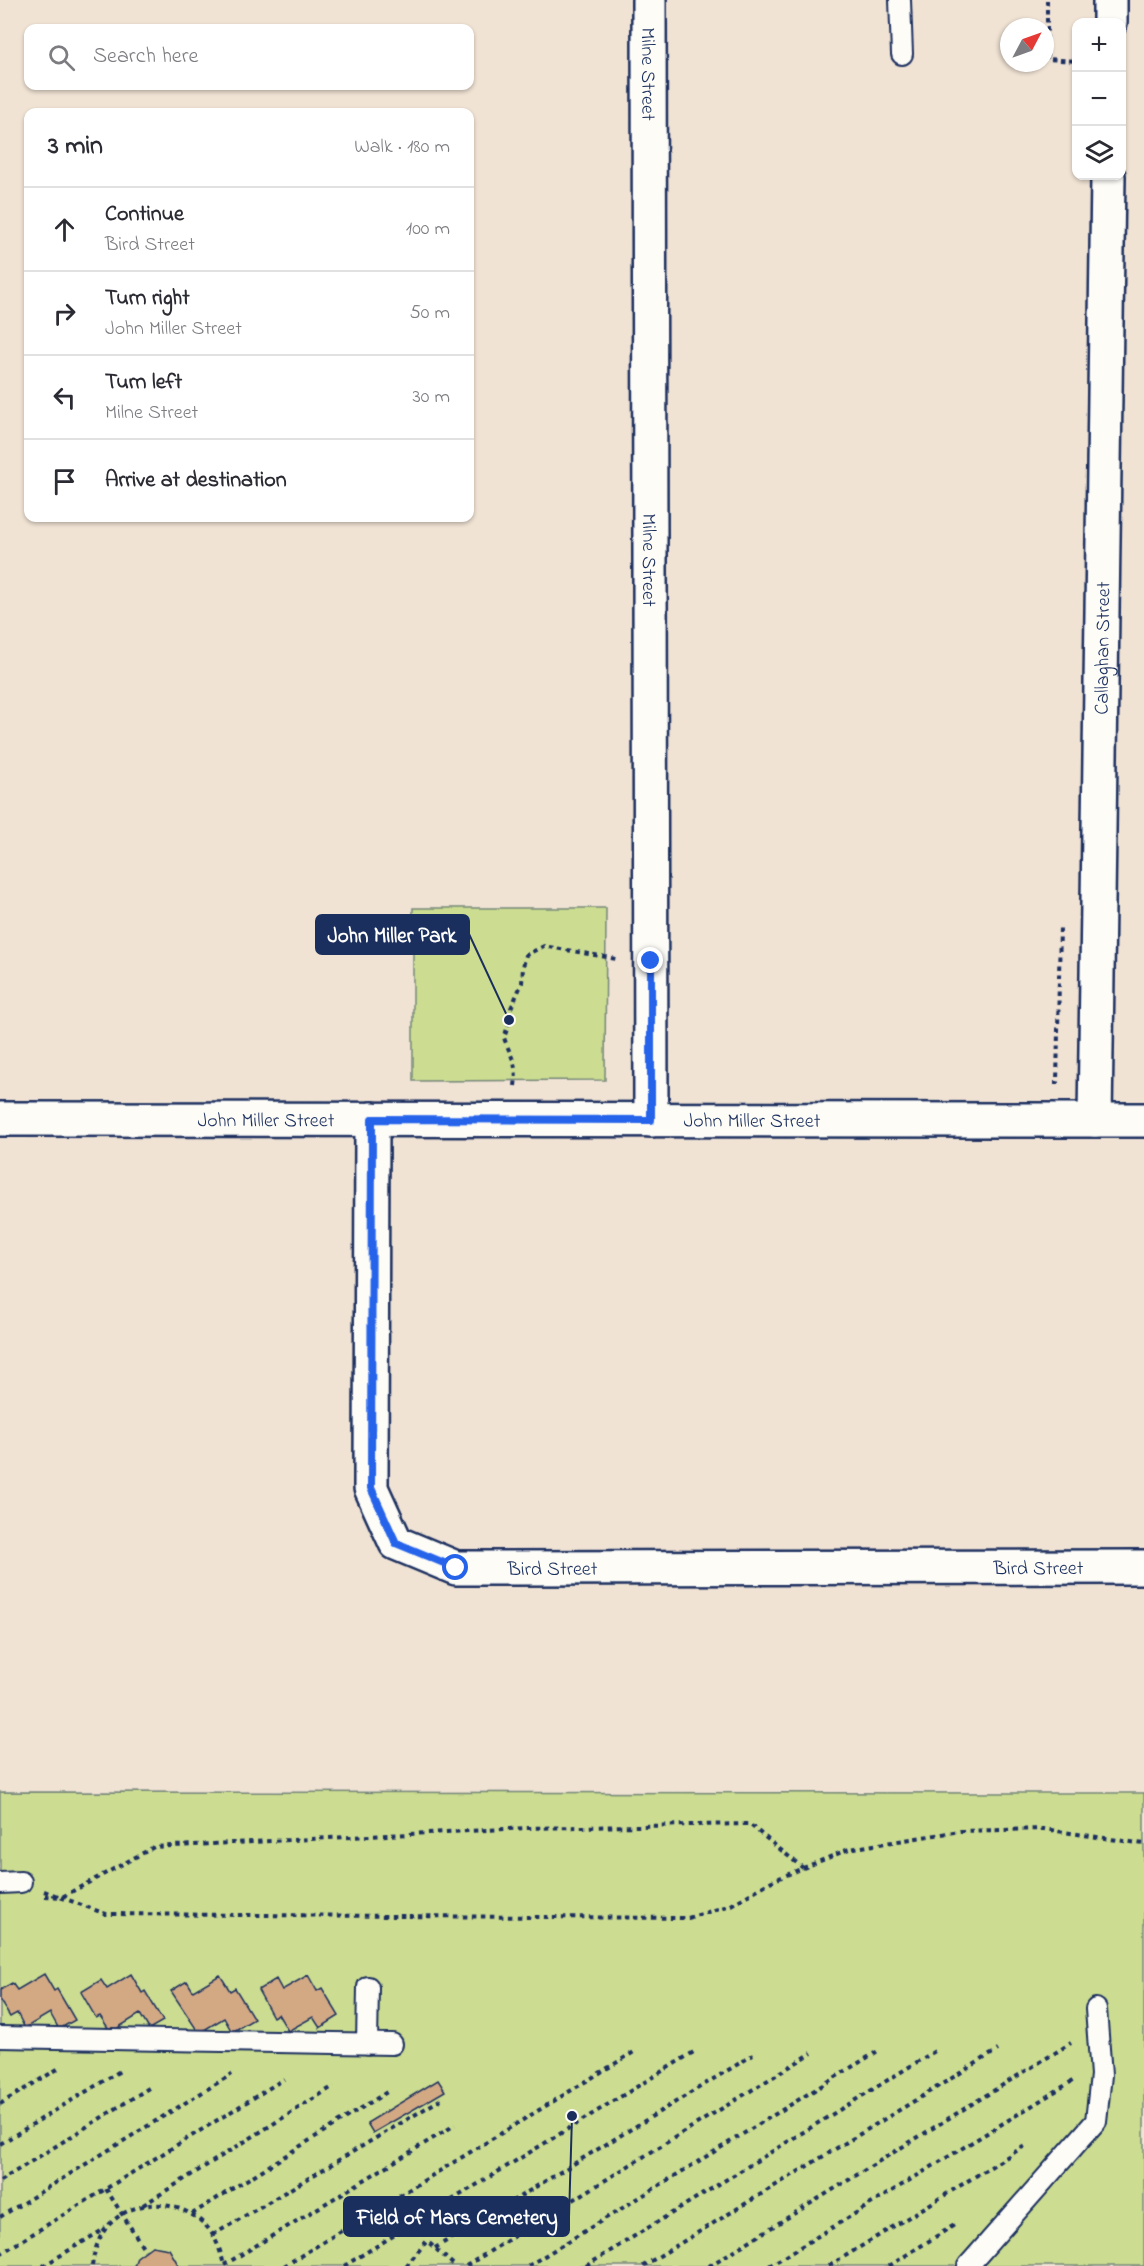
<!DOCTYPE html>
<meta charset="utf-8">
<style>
:root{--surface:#fff;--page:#f7f7f7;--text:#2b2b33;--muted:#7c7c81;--line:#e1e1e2}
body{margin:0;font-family:"Indie Flower",sans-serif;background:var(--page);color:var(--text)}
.controls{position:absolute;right:18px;top:18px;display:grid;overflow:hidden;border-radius:12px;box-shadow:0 2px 4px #0004}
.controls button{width:54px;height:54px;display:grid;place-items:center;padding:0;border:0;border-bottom:2px solid var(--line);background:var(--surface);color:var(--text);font:30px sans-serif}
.compass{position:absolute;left:1000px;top:18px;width:54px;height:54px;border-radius:50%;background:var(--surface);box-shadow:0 2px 4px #0004;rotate:49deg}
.stop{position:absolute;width:18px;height:18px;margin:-14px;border:4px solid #2563eb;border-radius:50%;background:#fff}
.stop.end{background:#2563eb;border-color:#fff;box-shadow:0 2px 6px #0008}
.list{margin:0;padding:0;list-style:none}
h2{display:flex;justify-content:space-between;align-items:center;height:78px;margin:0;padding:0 24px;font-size:26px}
h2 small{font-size:20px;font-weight:400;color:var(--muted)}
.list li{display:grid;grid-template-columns:39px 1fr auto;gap:18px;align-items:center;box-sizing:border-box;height:84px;padding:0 24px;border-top:2px solid var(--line)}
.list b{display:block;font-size:22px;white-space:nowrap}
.list p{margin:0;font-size:20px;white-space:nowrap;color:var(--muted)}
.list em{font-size:20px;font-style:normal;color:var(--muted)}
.icon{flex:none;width:33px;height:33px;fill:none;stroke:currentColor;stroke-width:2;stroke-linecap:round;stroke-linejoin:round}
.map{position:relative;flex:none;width:1144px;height:2266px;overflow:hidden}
.search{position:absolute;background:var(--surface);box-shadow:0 2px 4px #0004;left:24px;top:24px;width:450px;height:66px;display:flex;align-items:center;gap:15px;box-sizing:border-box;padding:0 21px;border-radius:12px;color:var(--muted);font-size:22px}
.panel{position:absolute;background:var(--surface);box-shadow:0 2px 4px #0004;left:24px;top:108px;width:450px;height:414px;border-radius:12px}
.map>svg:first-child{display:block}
</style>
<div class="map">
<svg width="1144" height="2266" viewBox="0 0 1144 2266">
<rect width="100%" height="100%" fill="#f0e3d4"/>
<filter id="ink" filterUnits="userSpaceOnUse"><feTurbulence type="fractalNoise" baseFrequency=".0167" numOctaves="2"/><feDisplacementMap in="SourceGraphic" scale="12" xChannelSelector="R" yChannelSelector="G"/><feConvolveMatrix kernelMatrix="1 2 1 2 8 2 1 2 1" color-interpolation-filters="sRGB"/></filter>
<g filter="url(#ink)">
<!-- green -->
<path fill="#ccdd91" stroke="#748678" stroke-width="1.5" d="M413 908H606L605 1080 413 1081Z
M0 1792 1144 1793V2266H0Z"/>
<!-- building -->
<path fill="#d3a984" stroke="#1b2f5e" stroke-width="1.5" d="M44 1974 54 1991 57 1989 75 2020 59 2029 50 2013 25 2028 17 2013 10 2017 0 2001V1990L12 1983 17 1990Z
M131 1974 142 1993 145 1991 163 2021 149 2029 140 2014 111 2032 100 2016 96 2018 81 1992 101 1980 107 1989Z
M220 1975 230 1991 235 1988 254 2019 232 2032 224 2018 199 2033 171 1991 187 1981 193 1991Z
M308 1975 317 1991 322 1988 339 2016 320 2028 313 2017 288 2031 278 2014 273 2017 258 1990 276 1979 282 1990Z
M438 2080 445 2091 373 2133 367 2123Z
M152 2246 169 2249 179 2266H134L137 2257Z"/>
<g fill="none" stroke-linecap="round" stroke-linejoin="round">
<defs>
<path id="lane" d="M900 0 902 54
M0 1883 21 1882
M0 2037 392 2044
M367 2044 368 1987
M968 2266 1096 2121 1101 2075 1096 2009"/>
<g id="street">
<path id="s1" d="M649 0 651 1120"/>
<path d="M1110 22V0"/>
<path id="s2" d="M0 1119 1144 1120"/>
<path id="s3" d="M372 1119 371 1488 396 1543 456 1568 1144 1567"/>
<path id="s4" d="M1095 1120 1108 176"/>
</g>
</defs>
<!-- lane casing -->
<use href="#lane" stroke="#1b2f5e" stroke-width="24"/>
<!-- street casing -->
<use href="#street" stroke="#1b2f5e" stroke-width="38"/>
<!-- path -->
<path stroke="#1b2f5e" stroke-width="4" stroke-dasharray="4.5 4.5" stroke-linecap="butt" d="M1047 0V59L1076 61
M1076 163V114
M1054 1083H1057L1060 926
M515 1086C518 1064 511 1057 504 1038L511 1017V1008L522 983 523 967 526 955 544 946 617 959
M44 1891 106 1914 688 1918 731 1905 772 1881 849 1849 960 1831 1044 1829 1144 1844
M45 1896 62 1897 154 1847 526 1828 749 1824 803 1868
M0 2104 61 2067
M0 2144 120 2071
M0 2181 152 2086
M106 2189 145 2250
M143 2205 334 2086
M192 2214 387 2092
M0 2217 232 2074
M213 2235 443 2098
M435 2248 753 2055
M0 2254 284 2079
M224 2265 455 2125
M43 2266 106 2228
M92 2266C94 2252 98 2238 107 2227 132 2198 176 2198 203 2223 215 2234 220 2249 224 2265
M284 2266 634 2052
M344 2266 697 2050
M406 2266 427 2241 455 2266
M466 2266 812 2053
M528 2266 878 2051
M586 2266 935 2051
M643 2266 998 2050
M709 2266 1071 2043
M769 2266 1074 2080
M829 2266 1028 2144
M889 2266 956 2224"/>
<!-- lane -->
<use href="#lane" stroke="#fdfcf7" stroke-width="20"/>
<!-- street -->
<use href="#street" stroke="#fdfcf7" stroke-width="33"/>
</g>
</g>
<g fill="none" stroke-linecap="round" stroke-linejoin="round" filter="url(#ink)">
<!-- route -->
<path stroke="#2563eb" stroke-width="8" d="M456 1568 396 1543 371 1488 372 1119 651 1120V961"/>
</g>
<g text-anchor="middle" stroke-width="6" stroke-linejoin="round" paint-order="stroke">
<!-- street labels -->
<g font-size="20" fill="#1b2f5e" stroke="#fdfcf7">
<text dy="7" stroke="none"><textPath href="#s1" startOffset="74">Milne Street</textPath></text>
<text dy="7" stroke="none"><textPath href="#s1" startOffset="560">Milne Street</textPath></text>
<text dy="7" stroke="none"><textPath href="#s4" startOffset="472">Callaghan Street</textPath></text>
<text dy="7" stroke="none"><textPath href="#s2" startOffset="266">John Miller Street</textPath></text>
<text dy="7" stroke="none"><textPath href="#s2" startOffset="752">John Miller Street</textPath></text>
<text dy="7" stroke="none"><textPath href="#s3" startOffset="1077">Bird Street</textPath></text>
<text dy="7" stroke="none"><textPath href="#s3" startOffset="591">Bird Street</textPath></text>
</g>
</g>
<!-- callouts -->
<path fill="none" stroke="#1b2f5e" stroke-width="2" d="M509 1020L469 934M572 2116L569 2217"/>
<g fill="#1b2f5e" stroke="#fdfcf7" stroke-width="2">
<circle cx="509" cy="1020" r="6"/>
<circle cx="572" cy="2116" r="6"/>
</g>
<g fill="#1b2f5e" stroke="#1b2f5e" stroke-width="2">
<rect x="316" y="915" width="153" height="39" rx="6"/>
<rect x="344" y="2197" width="225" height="39" rx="6"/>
</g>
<g font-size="21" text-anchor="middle" font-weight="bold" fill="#fff">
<text x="392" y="942">John Miller Park</text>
<text x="457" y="2224">Field of Mars Cemetery</text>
</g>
</svg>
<div class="controls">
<button>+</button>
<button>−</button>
<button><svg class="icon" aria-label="layers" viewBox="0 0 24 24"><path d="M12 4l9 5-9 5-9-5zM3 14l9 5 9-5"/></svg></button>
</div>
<svg class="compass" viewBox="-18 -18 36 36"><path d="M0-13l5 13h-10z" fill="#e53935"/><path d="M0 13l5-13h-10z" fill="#7c7c81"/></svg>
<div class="stop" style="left:456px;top:1568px"></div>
<div class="stop end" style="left:651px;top:961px"></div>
<div class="search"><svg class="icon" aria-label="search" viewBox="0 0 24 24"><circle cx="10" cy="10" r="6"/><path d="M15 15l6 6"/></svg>Search here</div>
<section class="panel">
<h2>3 min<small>Walk · 180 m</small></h2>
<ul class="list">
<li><svg class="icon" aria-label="ahead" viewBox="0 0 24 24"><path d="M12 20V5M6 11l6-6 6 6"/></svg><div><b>Continue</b><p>Bird Street</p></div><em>100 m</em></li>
<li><svg class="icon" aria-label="right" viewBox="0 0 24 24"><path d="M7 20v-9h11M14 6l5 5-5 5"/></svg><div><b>Turn right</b><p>John Miller Street</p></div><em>50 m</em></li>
<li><svg class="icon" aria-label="left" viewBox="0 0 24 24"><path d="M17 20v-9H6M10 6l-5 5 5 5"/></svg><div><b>Turn left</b><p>Milne Street</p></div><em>30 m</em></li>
<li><svg class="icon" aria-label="arrive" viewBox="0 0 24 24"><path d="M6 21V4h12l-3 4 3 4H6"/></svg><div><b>Arrive at destination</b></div></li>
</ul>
</section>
</div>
